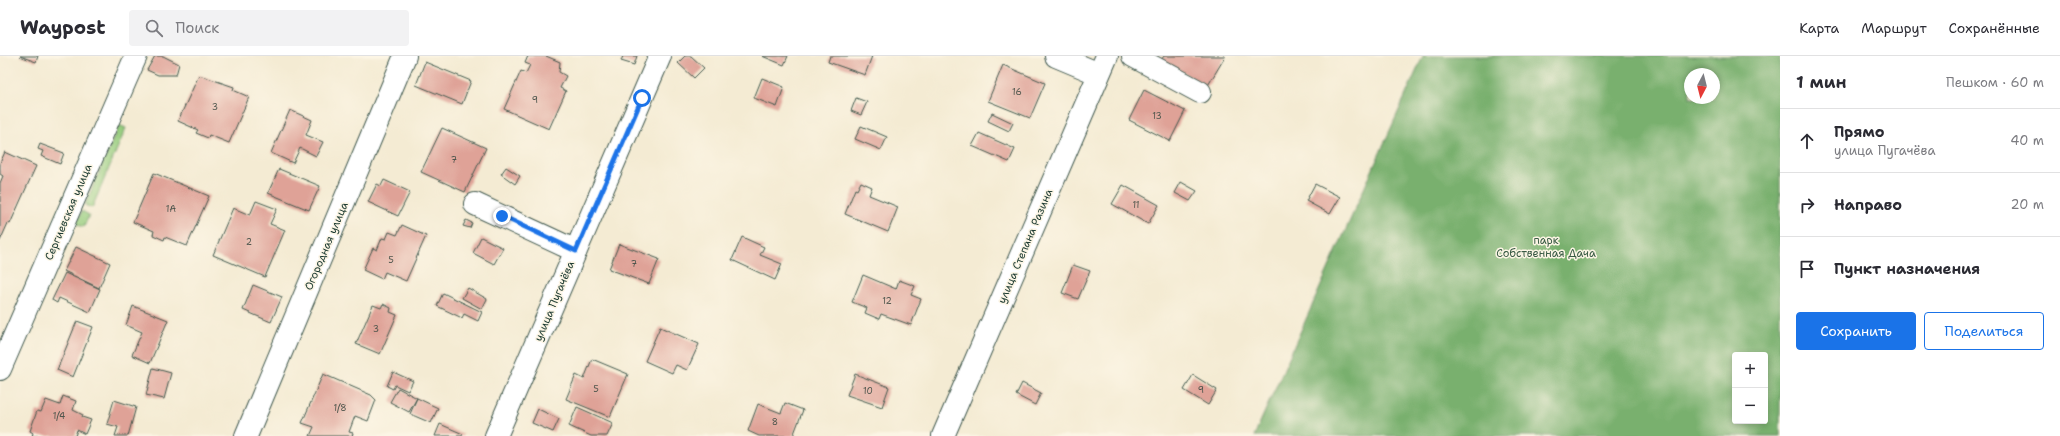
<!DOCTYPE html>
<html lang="ru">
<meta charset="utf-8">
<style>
:root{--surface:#fff;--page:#f2f2f3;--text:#2b2b33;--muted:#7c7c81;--line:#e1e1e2;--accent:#1a73e8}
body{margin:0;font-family:"Shantell Sans",sans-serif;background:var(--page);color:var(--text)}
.controls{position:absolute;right:12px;bottom:12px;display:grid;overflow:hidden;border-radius:4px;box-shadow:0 2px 6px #0003}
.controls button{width:36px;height:36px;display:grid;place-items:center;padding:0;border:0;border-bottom:1px solid var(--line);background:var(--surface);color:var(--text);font:20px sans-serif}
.compass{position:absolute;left:1684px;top:12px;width:36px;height:36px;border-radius:50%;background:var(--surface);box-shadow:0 2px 6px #0003;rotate:187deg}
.stop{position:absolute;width:12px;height:12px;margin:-9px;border:3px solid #1a73e8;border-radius:50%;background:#fff}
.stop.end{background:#1a73e8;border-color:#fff;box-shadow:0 1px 4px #0008}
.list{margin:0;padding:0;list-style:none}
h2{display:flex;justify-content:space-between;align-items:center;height:52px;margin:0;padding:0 16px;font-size:17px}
h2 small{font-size:13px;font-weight:400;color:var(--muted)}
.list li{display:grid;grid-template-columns:26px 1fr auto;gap:12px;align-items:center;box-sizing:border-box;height:64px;padding:0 16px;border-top:1px solid var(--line)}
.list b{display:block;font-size:15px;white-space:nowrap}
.list p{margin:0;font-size:13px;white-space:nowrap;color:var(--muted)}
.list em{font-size:13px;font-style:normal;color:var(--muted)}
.actions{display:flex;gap:8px;padding:12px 16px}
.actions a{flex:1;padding:9px 0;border:1px solid var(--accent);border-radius:4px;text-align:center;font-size:14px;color:var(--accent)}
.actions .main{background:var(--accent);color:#fff}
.icon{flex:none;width:22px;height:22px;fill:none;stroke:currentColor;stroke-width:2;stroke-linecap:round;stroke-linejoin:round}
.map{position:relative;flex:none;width:1780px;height:380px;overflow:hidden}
header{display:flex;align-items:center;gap:24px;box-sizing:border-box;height:56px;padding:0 20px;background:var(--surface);border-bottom:1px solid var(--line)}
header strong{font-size:19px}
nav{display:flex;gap:22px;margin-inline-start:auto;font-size:14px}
.search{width:280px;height:36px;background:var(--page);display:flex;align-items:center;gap:10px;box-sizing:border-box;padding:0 14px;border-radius:4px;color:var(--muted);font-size:15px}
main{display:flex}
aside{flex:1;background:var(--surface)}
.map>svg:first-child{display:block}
</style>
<header>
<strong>Waypost</strong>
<div class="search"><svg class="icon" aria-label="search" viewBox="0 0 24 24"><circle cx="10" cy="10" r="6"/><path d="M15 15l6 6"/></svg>Поиск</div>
<nav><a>Карта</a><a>Маршрут</a><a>Сохранённые</a></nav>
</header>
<main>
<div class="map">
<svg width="1780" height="380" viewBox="0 0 1780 380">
<rect width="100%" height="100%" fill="#fcf5e5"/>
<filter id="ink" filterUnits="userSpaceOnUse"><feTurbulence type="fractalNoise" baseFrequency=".025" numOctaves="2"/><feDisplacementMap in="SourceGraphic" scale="8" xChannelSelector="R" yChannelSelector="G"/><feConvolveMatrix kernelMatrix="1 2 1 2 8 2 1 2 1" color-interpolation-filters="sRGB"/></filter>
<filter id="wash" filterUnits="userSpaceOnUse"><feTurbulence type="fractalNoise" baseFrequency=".012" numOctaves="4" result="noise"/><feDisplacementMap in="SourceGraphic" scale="16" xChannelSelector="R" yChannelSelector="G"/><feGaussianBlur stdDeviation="0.9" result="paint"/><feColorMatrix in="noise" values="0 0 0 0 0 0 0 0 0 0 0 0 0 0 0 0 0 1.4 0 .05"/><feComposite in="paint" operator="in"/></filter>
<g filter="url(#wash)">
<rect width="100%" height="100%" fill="#f4ebd3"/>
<!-- green -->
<path fill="#97cd7f" stroke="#5b855a" d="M119 69 126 72 92 152 85 149Z
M82 155 89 159 84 171 76 168Z"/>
<!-- forest -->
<path fill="#79b06e" stroke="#4c7651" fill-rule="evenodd" d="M1423 0H1780V380H1254ZM1690 18H1714V42H1690ZM1735 299H1765V365H1735Z"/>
<g id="blocks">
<!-- building -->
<path fill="#dfa297" d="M20 0H38L36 6Z
M155 0H163L179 8 176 19H158L147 14Z
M528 0H546L560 6 559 16 566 20 560 32 566 35 549 73 504 53 521 15 526 17 530 9 525 7Z
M623 0H637L634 9 621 5Z
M685 0H691L704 12 694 22 678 7Z
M762 0H788L784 9Z
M830 0H872L865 19 828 6Z
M1164 0H1225V1L1207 31 1161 4Z
M425 6 471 25 462 48 416 29Z
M1003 9 1045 27 1030 62 988 45Z
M199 19 234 31 233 34 249 41 229 87 209 79 208 82 196 77 198 74 178 65Z
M762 22 784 31 777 51 754 42Z
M1144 34 1185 55 1170 85 1129 64Z
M856 42 867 46 861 59 851 55Z
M290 54 312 64 306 79 323 86 316 100 300 92 293 107 271 97Z
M992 57 1013 67 1009 75 988 65Z
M861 70 887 81 881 94 855 83Z
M442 72 486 92 465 136 421 116Z
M979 77 1015 93 1009 106 972 90Z
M40 88 64 97 60 108 41 100 43 95 38 93Z
M5 96 36 110 10 168 8 167 0 185V127L3 120 0 118V107Z
M506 111 520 120 515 128 501 118Z
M279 113 320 130 309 154 268 137Z
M154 117 209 140 187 190 165 181 164 184 153 179 154 175 133 166Z
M384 124 410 136 398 160 368 146 377 128 381 130Z
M861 126 872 131 869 139 898 151 888 176 845 158 855 133 857 134Z
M1181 126 1197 135 1190 145 1175 137Z
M1315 128 1340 141 1330 158 1306 145Z
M1123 129 1159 149 1148 168 1112 148Z
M256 145 277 153 270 168 285 174 265 221 213 199 233 152 250 159Z
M466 164 472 167 470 172 463 170Z
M402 169 426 180 406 225 385 216 382 223 363 214 373 192 377 194 382 182 386 183 389 176 397 179Z
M481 181 503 192 494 208 473 197Z
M742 181 764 191 760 199 782 208 775 224 732 204Z
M619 188 659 203 649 228 609 213Z
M76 191 110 207 99 232 64 215Z
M1073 209 1090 215 1078 243 1062 237Z
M65 217 100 233 90 256 59 242 57 247 52 244Z
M863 219 896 233 899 224 915 230 911 239 921 243 911 269 881 258 879 263 865 257 867 252 852 246Z
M253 229 282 241 271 266 243 254Z
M468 232 487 243 482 253 462 242Z
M443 237 482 256 478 265 464 258 462 262 437 250Z
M383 248 391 252 390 256 397 259 380 298 356 288 373 249 381 252Z
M133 250 168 264 150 307 132 299 142 276 126 269Z
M77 265 93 271 73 321 57 314Z
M660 271 699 288 687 314 676 309 672 317 645 305Z
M592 303 628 318 610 361 566 343 576 319 584 323Z
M153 312 171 317 164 343 146 339Z
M393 316 413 325 408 335 395 329 393 333 387 330Z
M323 318 371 339 376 344 368 365 355 360 349 376 353 377 352 380H310L314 371 302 367Z
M855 318 889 331 882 351 847 339Z
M1193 319 1217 334 1208 349 1184 334Z
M1022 327 1041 337 1035 349 1016 339Z
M398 332 417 342 409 356 390 346Z
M63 340 76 345 73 354 83 359 82 361 91 364 85 378 77 374 75 380H32L33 377 30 375 37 355 41 356 46 344 60 349Z
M417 342 438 352 431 367 410 358Z
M114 344 136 351 128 380H115L118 371 107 368Z
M785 347 803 354 793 380H759L748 375 758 348 781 357Z
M577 351 613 367 607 380H591L569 370Z
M538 353 559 363 553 376 532 367Z
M440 368 463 378 462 380H435Z"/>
</g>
</g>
<g filter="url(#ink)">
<use href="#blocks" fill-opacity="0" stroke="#3f574c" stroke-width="1"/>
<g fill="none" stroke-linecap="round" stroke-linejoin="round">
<defs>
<path id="minor" d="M1056 0 1099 18
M1133 0 1200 36
M475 148 576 195
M0 313 136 0
M246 380 405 0
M496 380 660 0
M943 380 1107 0"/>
</defs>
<!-- minor casing -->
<use href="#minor" stroke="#3f574c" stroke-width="24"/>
<!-- minor -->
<use href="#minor" stroke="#fff" stroke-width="22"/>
</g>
</g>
<g fill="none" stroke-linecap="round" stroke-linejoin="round" filter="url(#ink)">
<!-- route -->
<path stroke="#1a73e8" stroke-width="5" d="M502 160 576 195 642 42"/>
</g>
<g text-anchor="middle" stroke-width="3" stroke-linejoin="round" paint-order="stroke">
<!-- number labels -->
<g font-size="9" fill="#4f564d">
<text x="1017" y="39">16</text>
<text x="535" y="47">9</text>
<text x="215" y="54">3</text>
<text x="1157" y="63">13</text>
<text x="454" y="107">7</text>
<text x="1136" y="152">11</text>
<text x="171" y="156">1А</text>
<text x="249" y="189">2</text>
<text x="391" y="207">5</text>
<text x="634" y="211">7</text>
<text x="887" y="248">12</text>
<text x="376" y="276">3</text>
<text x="596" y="336">5</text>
<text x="1201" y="337">9</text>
<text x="868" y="338">10</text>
<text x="340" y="355">1/8</text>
<text x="59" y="363">1/4</text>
<text x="775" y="369">8</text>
</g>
<!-- street labels -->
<g font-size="11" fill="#1f3d34" stroke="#fcf5e5">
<text transform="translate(68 156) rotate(-67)" y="4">Сергиевская улица</text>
<text transform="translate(326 190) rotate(-67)" y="4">Огородная улица</text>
<text transform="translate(1025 190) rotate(-67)" y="4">улица Степана Разина</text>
<text transform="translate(554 245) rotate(-67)" y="4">улица Пугачёва</text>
</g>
<!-- park labels -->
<g font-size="11" fill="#375a43" stroke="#fcf5e5">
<text x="1546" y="188">парк<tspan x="1546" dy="13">Собственная Дача</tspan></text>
</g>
</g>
</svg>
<div class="controls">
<button>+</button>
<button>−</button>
</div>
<svg class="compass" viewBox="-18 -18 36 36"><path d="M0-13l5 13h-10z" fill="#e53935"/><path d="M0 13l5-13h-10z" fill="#7c7c81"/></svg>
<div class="stop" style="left:642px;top:42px"></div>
<div class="stop end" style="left:502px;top:160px"></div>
</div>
<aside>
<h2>1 мин<small>Пешком · 60 m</small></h2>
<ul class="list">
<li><svg class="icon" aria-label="ahead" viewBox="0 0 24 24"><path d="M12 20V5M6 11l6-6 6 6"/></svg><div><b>Прямо</b><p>улица Пугачёва</p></div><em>40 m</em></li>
<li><svg class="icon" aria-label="right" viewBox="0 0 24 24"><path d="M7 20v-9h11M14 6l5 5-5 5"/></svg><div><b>Направо</b></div><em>20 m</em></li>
<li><svg class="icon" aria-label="arrive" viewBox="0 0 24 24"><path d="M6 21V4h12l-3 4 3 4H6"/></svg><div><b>Пункт назначения</b></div></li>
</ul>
<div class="actions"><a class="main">Сохранить</a><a>Поделиться</a></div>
</aside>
</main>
